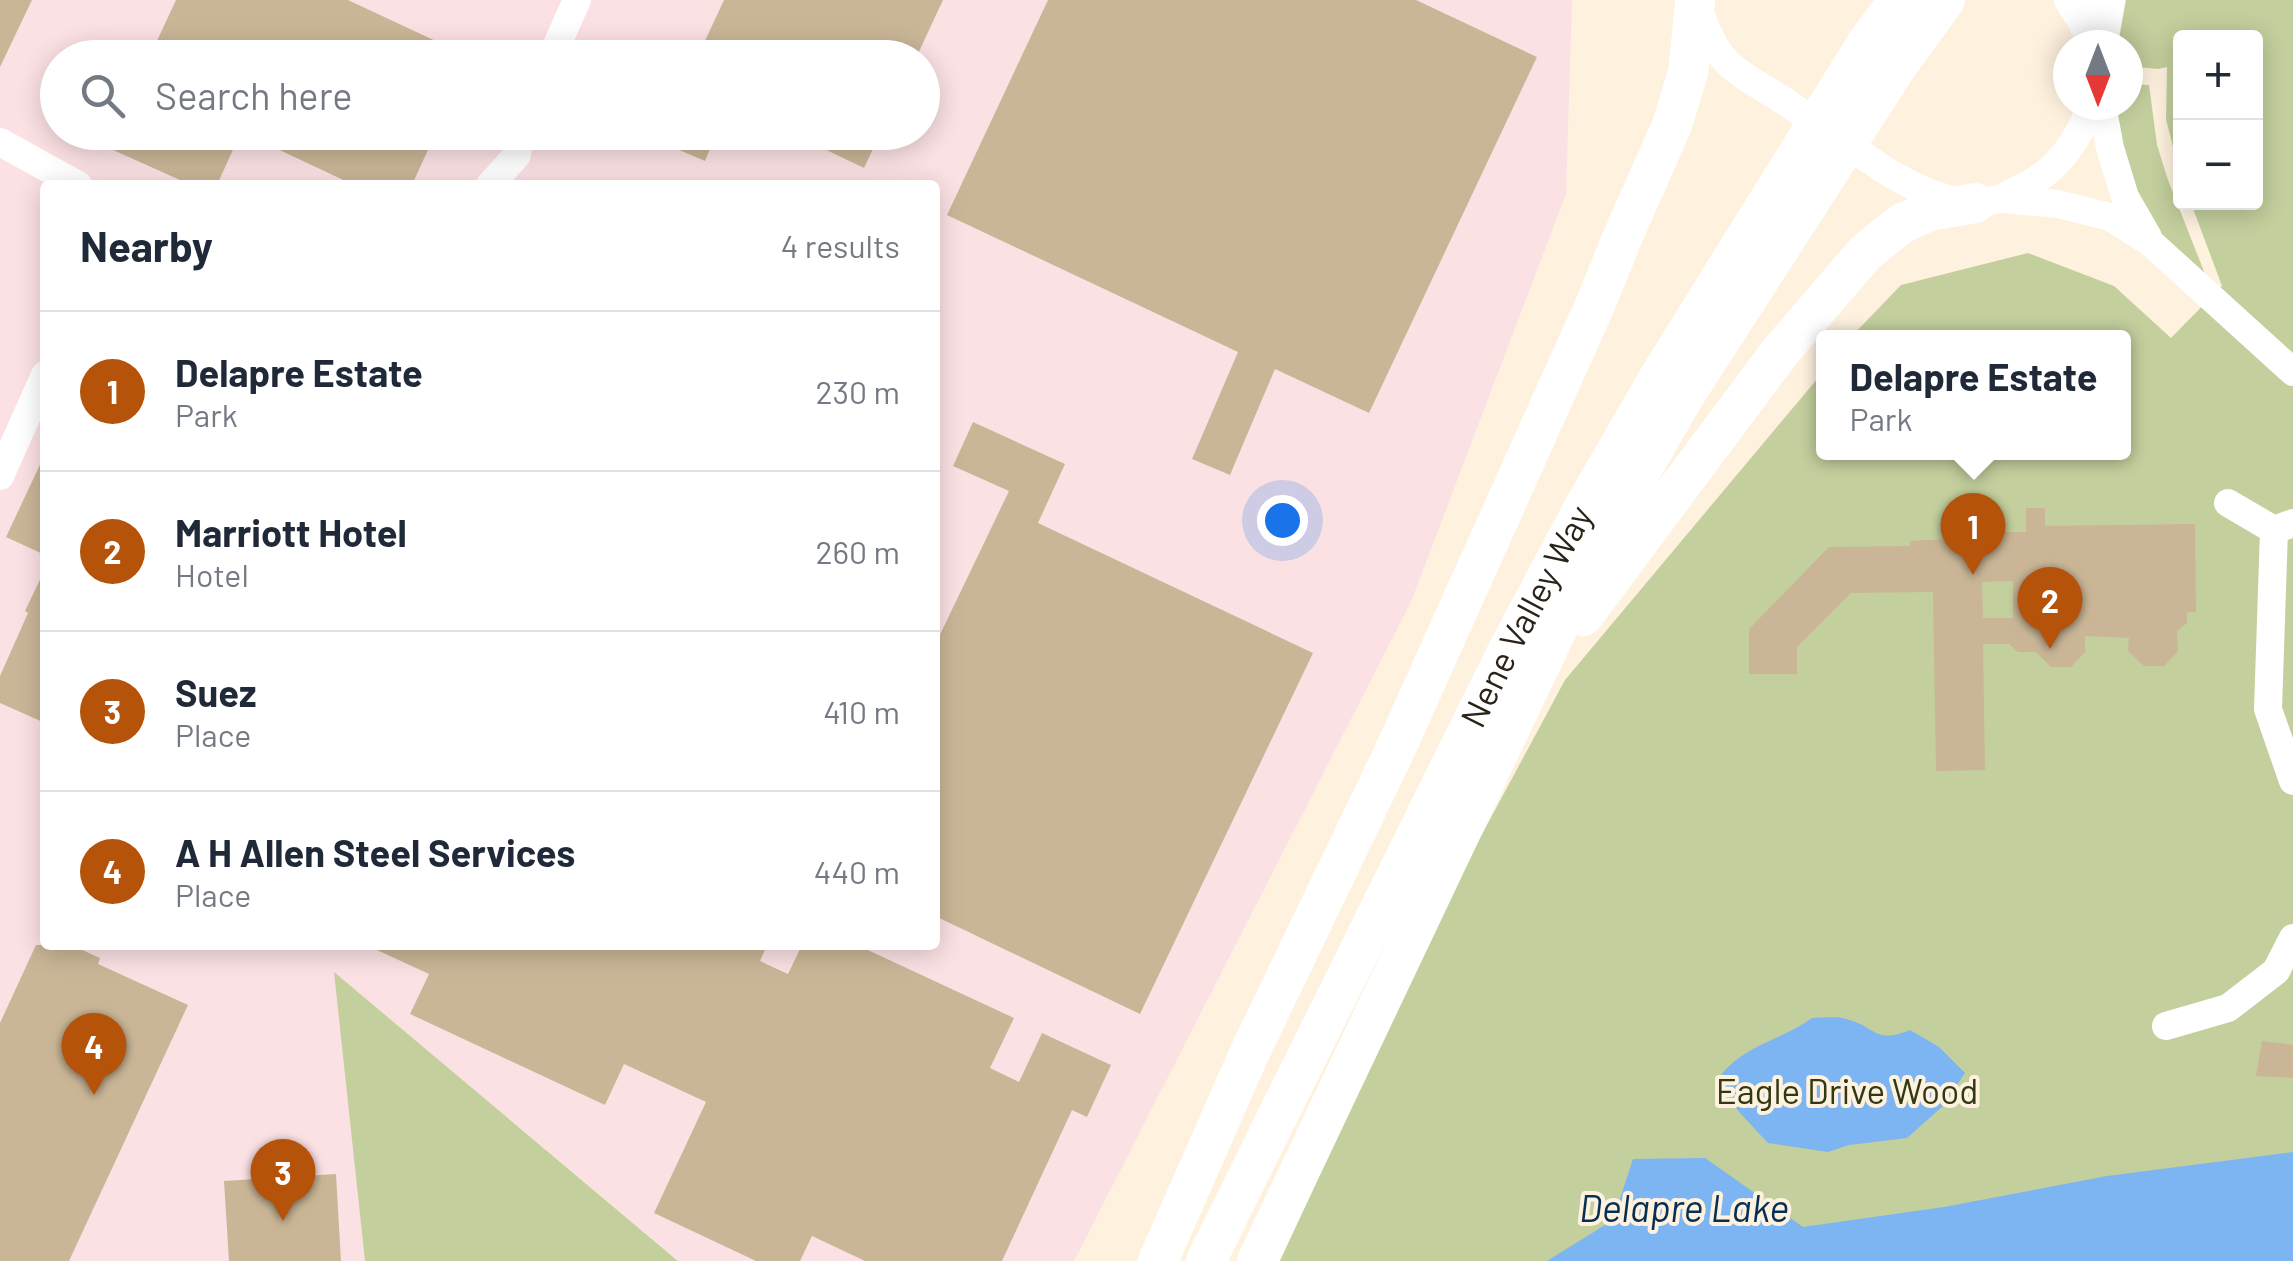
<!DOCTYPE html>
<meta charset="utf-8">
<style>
:root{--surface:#fff;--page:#f6f6f7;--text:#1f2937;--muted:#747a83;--line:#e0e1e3;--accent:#b45309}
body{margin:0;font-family:Barlow,sans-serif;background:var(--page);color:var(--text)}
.controls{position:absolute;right:30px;top:30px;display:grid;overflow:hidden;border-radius:10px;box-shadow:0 5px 25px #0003}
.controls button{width:90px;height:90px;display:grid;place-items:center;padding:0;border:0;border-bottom:2px solid var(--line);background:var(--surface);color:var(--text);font:50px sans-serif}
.compass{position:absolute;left:2053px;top:30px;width:90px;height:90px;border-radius:50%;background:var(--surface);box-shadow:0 5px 25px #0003;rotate:180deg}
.you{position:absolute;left:1282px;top:520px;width:35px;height:35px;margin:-25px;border:8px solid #fff;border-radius:50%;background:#1a73e8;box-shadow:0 0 0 15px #1a73e833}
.badge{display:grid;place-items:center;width:65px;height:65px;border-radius:50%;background:var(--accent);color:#fff;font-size:32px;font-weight:700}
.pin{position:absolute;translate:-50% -82px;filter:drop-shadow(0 2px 5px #0008)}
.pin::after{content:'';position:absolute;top:52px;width:35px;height:30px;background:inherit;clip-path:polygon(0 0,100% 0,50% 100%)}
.popup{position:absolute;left:1816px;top:330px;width:315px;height:130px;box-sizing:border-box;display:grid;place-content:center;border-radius:10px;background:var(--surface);filter:drop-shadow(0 2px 8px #0005);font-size:32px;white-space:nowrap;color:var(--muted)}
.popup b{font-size:38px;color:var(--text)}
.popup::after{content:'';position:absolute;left:50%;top:100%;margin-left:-20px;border:20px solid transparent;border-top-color:var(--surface)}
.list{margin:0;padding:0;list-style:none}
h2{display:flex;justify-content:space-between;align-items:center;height:130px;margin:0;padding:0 40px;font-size:42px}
h2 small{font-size:32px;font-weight:400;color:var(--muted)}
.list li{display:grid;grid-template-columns:65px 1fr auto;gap:30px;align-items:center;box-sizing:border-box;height:160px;padding:0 40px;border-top:2px solid var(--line)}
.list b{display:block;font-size:38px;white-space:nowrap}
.list p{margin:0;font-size:32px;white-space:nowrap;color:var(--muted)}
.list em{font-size:32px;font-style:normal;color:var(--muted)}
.icon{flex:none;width:55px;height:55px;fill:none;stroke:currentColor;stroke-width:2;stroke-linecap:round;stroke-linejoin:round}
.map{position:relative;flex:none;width:2293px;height:1261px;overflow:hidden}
.search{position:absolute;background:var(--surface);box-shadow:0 5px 25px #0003;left:40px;top:40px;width:900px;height:110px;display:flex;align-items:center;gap:25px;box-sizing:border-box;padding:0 35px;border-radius:55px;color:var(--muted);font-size:38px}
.panel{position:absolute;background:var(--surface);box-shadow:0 5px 25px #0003;left:40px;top:180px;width:900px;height:770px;border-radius:10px}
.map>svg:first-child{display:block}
</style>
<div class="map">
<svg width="2293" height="1261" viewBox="0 0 2293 1261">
<rect width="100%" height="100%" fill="#fef1de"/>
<!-- industrial -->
<path fill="#fce1e4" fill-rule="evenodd" d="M0 0H1572L1566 194 1411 602 1074 1261H679L335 973 365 1261H0ZM58 58H922V132H58ZM45 185H935V945H45Z"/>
<!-- green -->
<path fill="#c3cf9d" d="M2126 0H2293V1261H1280L1452 890 1565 680 1823 372V452H2123V338L1851 337 1901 285 2028 253 2114 286 2171 338 2222 286 2191 203 2256 202V38H2180V175L2166 119 2167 67 2158 69 2128 66V45H2118Z
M2128 84 2149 85 2157 145 2168 180 2205 274 2160 234 2142 202 2126 167 2113 105H2128Z
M334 972 678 1261H679H365Z"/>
<!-- water -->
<path fill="#7db4f2" d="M1812 1018C1822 1018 1836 1016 1846 1019 1876 1026 1874 1045 1910 1030L1939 1047 1965 1073 1943 1106 1907 1138 1849 1145 1828 1152 1768 1143 1740 1113 1716 1082C1740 1045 1779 1042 1812 1018Z
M2293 1152V1261H1547L1613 1220 1633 1159 1705 1158 1803 1227 1944 1207 2107 1176Z"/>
<!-- building -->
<path fill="#cab697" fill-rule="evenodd" d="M0 0H32L0 67Z
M176 0H348L472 58H149Z
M724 0H943L916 58H697Z
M1048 0H1416L1537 57 1369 413 1275 369 1230 475 1192 459 1238 352 947 215Z
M119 132H241L217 185H191L111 149Z
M241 132H436L412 185H354Z
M637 132H717L705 161Z
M789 132H881L864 168Z
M973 422 1065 464 1038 523 1313 653 1140 1014 935 916V645L1009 491 953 466Z
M45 454V555L6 537Z
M2026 508H2045V526L2195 524 2196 612H2187V623L2177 631 2178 651 2164 666H2144L2128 651 2129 638 2085 636V652L2071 667H2051L2036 652H2018L2009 644H1983L1985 770 1936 771 1933 592 1851 593 1797 647V674H1749V629L1829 547 1910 546V541L1982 537V532H2026ZM2013 581V618H1983L1982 582Z
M45 569V723L0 703V676L28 613 25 611Z
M36 945H71L100 958 98 964 188 1005 69 1261H0V1023Z
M366 945H767L760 961 788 974 802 945H857L1014 1018 990 1068 1019 1082 1042 1033 1111 1065 1087 1117 1072 1110 1002 1261H865L812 1236 800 1261H756L654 1213 706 1102 624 1064 605 1105 410 1014 429 974Z
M2262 1041 2293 1045V1078L2256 1076Z
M336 1174 341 1261H229L224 1181Z"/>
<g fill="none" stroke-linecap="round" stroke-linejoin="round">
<!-- minor -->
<path stroke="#fff" stroke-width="28" d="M2068 0 2080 19 2092 45
M1697 6C1703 20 1708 35 1716 48 1729 70 1754 82 1775 95 1792 106 1809 118 1826 130 1871 160 1939 217 1998 199 2007 196 2016 191 2025 186 2057 171 2080 138 2091 105
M551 58 577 0
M2102 105 2110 148 2125 197 2148 237
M0 142 78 185
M490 185 517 155 520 132
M2001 199 2058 204 2110 217 2151 243 2293 372
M0 476 45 375
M2228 503 2274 530 2293 523
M2274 530 2268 709 2293 781
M2166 1026 2228 1008 2276 971 2293 938"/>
<!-- highway -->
<g stroke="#fff" stroke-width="40">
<path d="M2097 45 2105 0"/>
<path d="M1583 616 1780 352 1866 252 1901 224 1929 211 1975 203"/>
<path d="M1158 1261 1249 1054 1396 748 1595 305 1626 229 1672 125 1688 73 1695 3"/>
<path id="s1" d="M1206 1261 1507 652 1583 509 1661 374 1867 43 1899 0"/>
<path d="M1257 1261 1590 560 1683 398 1897 66 1945 0"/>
</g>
</g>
<g text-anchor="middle" stroke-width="8" stroke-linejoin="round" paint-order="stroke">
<!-- street labels -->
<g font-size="35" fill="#2b2317" stroke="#fef1de">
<text dy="12" stroke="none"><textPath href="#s1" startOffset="720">Nene Valley Way</textPath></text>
</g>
<!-- park labels -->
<g font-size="35" fill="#313816" stroke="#fef1de">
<text x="1847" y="1104">Eagle Drive Wood</text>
</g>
<!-- water labels -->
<g font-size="38" font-style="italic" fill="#062f55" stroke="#fef1de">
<text x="1684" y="1222">Delapre Lake</text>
</g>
</g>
</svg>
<div class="controls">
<button>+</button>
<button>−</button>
</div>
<svg class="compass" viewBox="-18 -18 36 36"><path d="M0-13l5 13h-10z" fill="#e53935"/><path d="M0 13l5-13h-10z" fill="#747a83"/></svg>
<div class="you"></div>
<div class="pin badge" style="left:1973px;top:575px">1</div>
<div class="popup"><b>Delapre Estate</b>Park</div>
<div class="pin badge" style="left:2050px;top:649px">2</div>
<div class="pin badge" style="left:283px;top:1221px">3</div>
<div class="pin badge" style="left:94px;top:1095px">4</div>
<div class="search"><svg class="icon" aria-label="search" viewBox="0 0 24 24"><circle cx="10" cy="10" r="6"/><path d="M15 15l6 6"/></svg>Search here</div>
<section class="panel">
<h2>Nearby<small>4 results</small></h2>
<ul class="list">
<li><span class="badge">1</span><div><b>Delapre Estate</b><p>Park</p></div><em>230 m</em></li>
<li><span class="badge">2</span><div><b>Marriott Hotel</b><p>Hotel</p></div><em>260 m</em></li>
<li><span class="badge">3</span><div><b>Suez</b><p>Place</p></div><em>410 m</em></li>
<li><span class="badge">4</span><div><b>A H Allen Steel Services</b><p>Place</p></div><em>440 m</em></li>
</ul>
</section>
</div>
